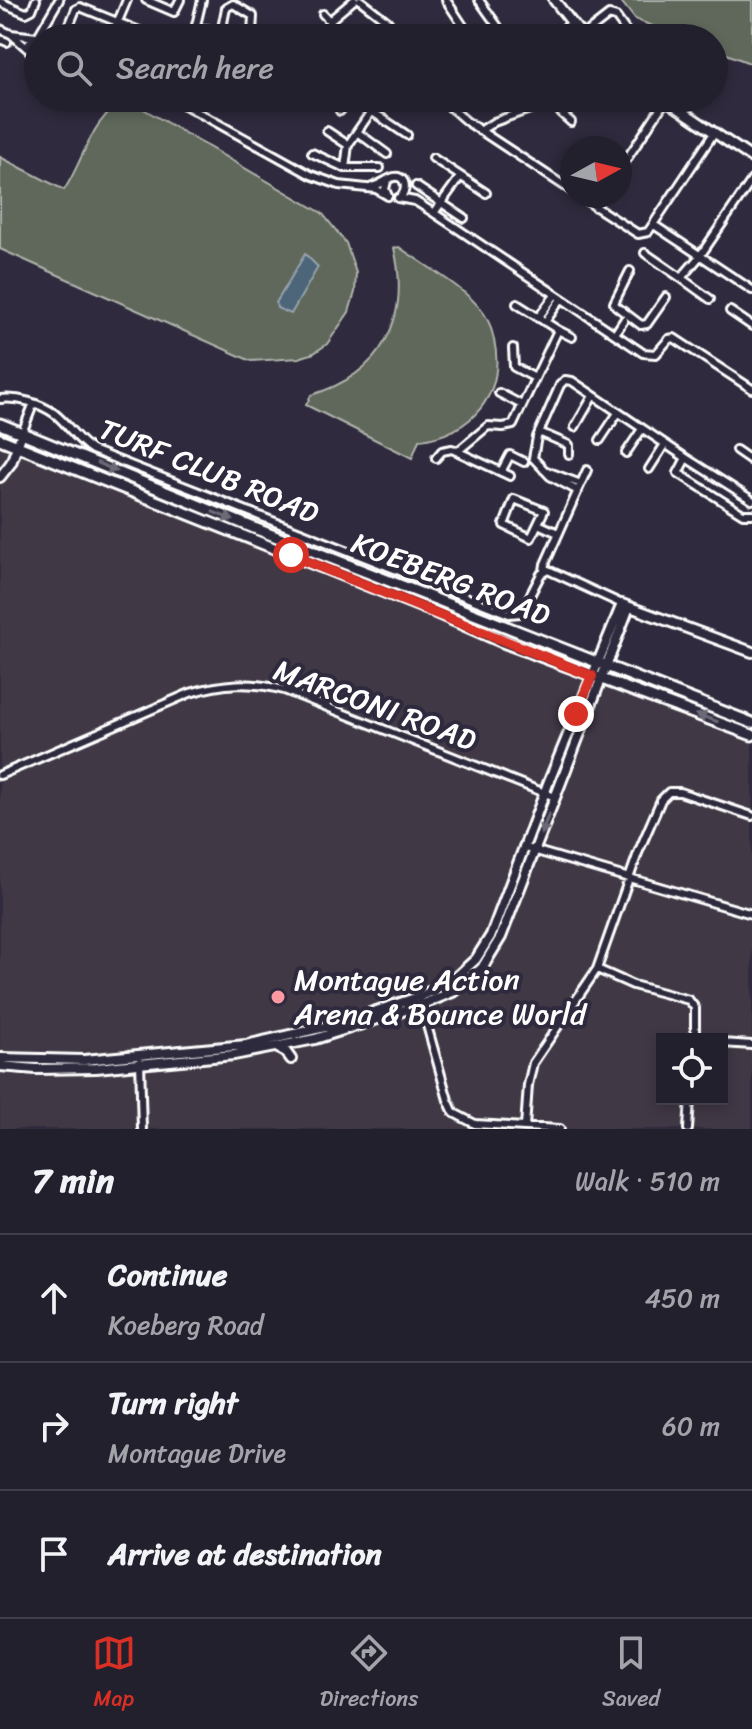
<!DOCTYPE html>
<meta charset="utf-8">
<style>
:root{--surface:#23202e;--page:#2b2836;--text:#f1f3f6;--muted:#a3a3aa;--line:#403e4a;--accent:#d93025}
body{margin:0;font-family:Sriracha,sans-serif;background:var(--page);color:var(--text)}
.controls{position:absolute;right:24px;bottom:24px;display:grid;overflow:hidden;border-radius:0px;box-shadow:0 4px 12px #0003}
.controls button{width:72px;height:72px;display:grid;place-items:center;padding:0;border:0;border-bottom:2px solid var(--line);background:var(--surface);color:var(--text);font:40px sans-serif}
.compass{position:absolute;left:560px;top:136px;width:72px;height:72px;border-radius:50%;background:var(--surface);box-shadow:0 4px 12px #0003;rotate:82deg}
.stop{position:absolute;width:24px;height:24px;margin:-18px;border:6px solid #d93025;border-radius:50%;background:#fff}
.stop.end{background:#d93025;border-color:#fff;box-shadow:0 2px 8px #0008}
.list{margin:0;padding:0;list-style:none}
h2{display:flex;justify-content:space-between;align-items:center;height:104px;margin:0;padding:0 32px;font-size:34px}
h2 small{font-size:26px;font-weight:400;color:var(--muted)}
.list li{display:grid;grid-template-columns:52px 1fr auto;gap:24px;align-items:center;box-sizing:border-box;height:128px;padding:0 32px;border-top:2px solid var(--line)}
.list b{display:block;font-size:30px;white-space:nowrap}
.list p{margin:0;font-size:26px;white-space:nowrap;color:var(--muted)}
.list em{font-size:26px;font-style:normal;color:var(--muted)}
.icon{flex:none;width:44px;height:44px;fill:none;stroke:currentColor;stroke-width:2;stroke-linecap:round;stroke-linejoin:round}
.map{position:relative;flex:none;width:752px;height:1129px;overflow:hidden}
.search{position:absolute;background:var(--surface);box-shadow:0 4px 12px #0003;left:24px;right:24px;top:24px;height:88px;display:flex;align-items:center;gap:20px;box-sizing:border-box;padding:0 28px;border-radius:44px;color:var(--muted);font-size:30px}
.sheet{height:488px;background:var(--surface)}
nav{display:flex;justify-content:space-around;align-items:center;box-sizing:border-box;height:112px;border-top:2px solid var(--line);background:var(--surface);font-size:22px;color:var(--muted)}
nav a{display:grid;justify-items:center;gap:4px}
nav .on{color:var(--accent)}
.map>svg:first-child{display:block}
</style>
<div class="map">
<svg width="752" height="1129" viewBox="0 0 752 1129">
<rect width="100%" height="100%" fill="#2f2a3d"/>
<filter id="ink" filterUnits="userSpaceOnUse"><feTurbulence type="fractalNoise" baseFrequency=".0125" numOctaves="2"/><feDisplacementMap in="SourceGraphic" scale="16" xChannelSelector="R" yChannelSelector="G"/><feConvolveMatrix kernelMatrix="1 2 1 2 8 2 1 2 1" color-interpolation-filters="sRGB"/></filter>
<g filter="url(#ink)">
<!-- built -->
<path fill="#413845" fill-rule="evenodd" d="M0 443 616 691 752 737V1129H0ZM662 1039H722V1099H662Z"/>
<!-- green -->
<path fill="#60685b" stroke="#b0b4ad" stroke-width="2" d="M620 0H752V64L714 49V38H685L642 22 635 19Z
M128 100 322 213 346 243 356 273 355 292 349 312 327 344 314 353 299 358 251 361 0 249V157L64 190C84 161 91 114 128 100Z
M399 247C425 266 465 287 483 312 489 320 492 330 494 340 506 394 471 435 419 440L412 458 306 405 311 395C382 374 411 319 394 248Z"/>
<!-- water -->
<path fill="#4e6578" stroke="#95a3ae" stroke-width="2" d="M305 254 318 267 291 314 277 308 276 303Z"/>
<g fill="none" stroke-linecap="round" stroke-linejoin="round">
<defs>
<path id="street" d="M146 0 174 12 180 0
M360 0 387 21 400 38
M446 0 471 38
M479 0 506 38
M0 2 26 13 32 10 36 0
M323 14 337 29
M329 21 354 0
M196 27 221 32
M0 29 11 34 28 49
M11 34 45 38
M195 34 213 38
M38 36 59 0
M582 36 609 15 616 17 631 38
M35 37C25 43 27 54 38 58
M77 38 67 31 76 9 80 7 157 38
M111 38 127 0
M193 38 202 0
M220 38 226 8 233 4 253 16 252 33 255 38
M550 38 571 24
M0 39 7 42
M172 98 311 175 339 185 376 189 388 196
M219 98 225 102 235 98
M352 98 407 135
M407 98 411 102
M440 98 466 121 572 191
M556 100 561 113 571 122
M340 111 349 98
M327 131 348 145
M480 131 494 122 560 98
M357 132 387 154
M312 153 345 168H380
M433 158 486 193
M345 168 348 145 372 110
M620 169 666 100
M387 181 385 189 388 196
M416 186 464 218
M372 187C380 185 384 181 391 178 406 172 409 191 399 198
M579 196 638 234 648 232 714 133
M398 198 415 201 434 213 643 353 656 354 669 339 674 338 752 389
M595 207 602 196
M434 213 460 177
M654 225 752 290
M645 253 681 278
M630 271 614 303 616 306 641 325 647 324 666 297
M710 299 681 278 700 256 752 180
M730 311 752 326
M538 318 555 295
M545 322 561 299
M558 330 572 337
M615 334 624 320
M513 348 514 367 535 378
M499 393 522 405
M0 399C18 397 40 403 55 414 69 425 76 440 92 450L509 614 521 613 541 574 548 570 622 604
M575 427 593 396
M539 432 569 445V454
M22 433 33 405
M600 440 618 413
M736 450 752 461
M458 451 488 426 503 427 513 425 558 330 517 304
M626 453 642 429
M436 458 442 451 452 449 510 476
M649 469 665 444
M544 470 581 484
M501 472 510 455 524 462
M578 491 550 476 533 458 537 437 560 385 565 380 572 381 686 458
M514 499 544 511 531 538 504 525Z
M752 500 686 458 678 473 743 514H752
M538 524 558 533
M544 571 545 564 587 470
M0 775 190 693C223 683 250 681 284 690L555 797
M523 847 752 914
M597 969 633 985 689 1000 695 1008V1039
M419 997 448 1100 454 1113 475 1124 560 1129
M722 1043 752 1045
M140 1061 142 1129
M525 1127 528 1085 533 1063 597 969 638 853 661 800 669 792H680L752 816
M688 1129 690 1099"/>
<path id="secondary" d="M554 0 584 38
M663 98 752 158
M0 477 11 463 22 433
M278 1048 286 1052 291 1059
M0 1058 84 1060 246 1045 338 1024 421 996 453 980 476 959 491 935 549 781 622 604 752 652
M0 1066 36 1069 96 1068 234 1055 315 1039 421 1005 455 991 482 968 501 937 629 607"/>
<path id="primary" d="M0 424 254 528 752 723
M0 439 432 611 500 641 752 735"/>
</defs>
<!-- street casing -->
<use href="#street" stroke="#fff" stroke-width="12"/>
<!-- secondary casing -->
<use href="#secondary" stroke="#fff" stroke-width="14"/>
<!-- primary casing -->
<use href="#primary" stroke="#fff" stroke-width="15"/>
<!-- street -->
<use href="#street" stroke="#2f2a3d" stroke-width="6"/>
<!-- secondary -->
<use href="#secondary" stroke="#2f2a3d" stroke-width="8"/>
<!-- primary -->
<use href="#primary" stroke="#2f2a3d" stroke-width="9"/>
</g>
<!-- one-way arrows -->
<defs><path id="oneway-solid" d="M-6-.8H1V-3.2L6.5 0L1 3.2V.8H-6Z" transform="scale(2)"/></defs>
<g fill="#6d6a77">
<use href="#oneway-solid" transform="translate(107 467) rotate(23)"/>
<use href="#oneway-solid" transform="translate(223 516) rotate(22)"/>
<use href="#oneway-solid" transform="translate(707 718) rotate(-161)"/>
<use href="#oneway-solid" transform="translate(545 824) rotate(111)"/>
</g>
</g>
<g fill="none" stroke-linecap="round" stroke-linejoin="round" filter="url(#ink)">
<!-- route -->
<path stroke="#d93025" stroke-width="10" d="M291 555 592 676 576 714"/>
</g>
<!-- markers -->
<circle fill="#ff9aa2" stroke="#2f2a3d" stroke-width="3" cx="278" cy="997" r="8"/>
<g text-anchor="middle" stroke-width="8" stroke-linejoin="round" paint-order="stroke">
<!-- street labels -->
<g font-size="30" fill="#fff" stroke="#2f2a3d">
<text transform="translate(209 471) rotate(22)" y="10">TURF CLUB ROAD</text>
<text transform="translate(451 579) rotate(21)" y="10">KOEBERG ROAD</text>
<text transform="translate(375 705) rotate(20)" y="10">MARCONI ROAD</text>
</g>
<!-- poi labels -->
<g font-size="30" fill="#fff" stroke="#2f2a3d" text-anchor="start">
<text x="294" y="990">Montague Action<tspan x="294" dy="34">Arena &amp; Bounce World</tspan></text>
</g>
</g>
</svg>
<div class="controls">
<button><svg class="icon" aria-label="locate" viewBox="0 0 24 24"><circle cx="12" cy="12" r="6"/><path d="M12 2v4M12 18v4M2 12h4M18 12h4"/></svg></button>
</div>
<svg class="compass" viewBox="-18 -18 36 36"><path d="M0-13l5 13h-10z" fill="#e53935"/><path d="M0 13l5-13h-10z" fill="#a3a3aa"/></svg>
<div class="stop" style="left:291px;top:555px"></div>
<div class="stop end" style="left:576px;top:714px"></div>
<div class="search"><svg class="icon" aria-label="search" viewBox="0 0 24 24"><circle cx="10" cy="10" r="6"/><path d="M15 15l6 6"/></svg>Search here</div>
</div>
<section class="sheet">
<h2>7 min<small>Walk · 510 m</small></h2>
<ul class="list">
<li><svg class="icon" aria-label="ahead" viewBox="0 0 24 24"><path d="M12 20V5M6 11l6-6 6 6"/></svg><div><b>Continue</b><p>Koeberg Road</p></div><em>450 m</em></li>
<li><svg class="icon" aria-label="right" viewBox="0 0 24 24"><path d="M7 20v-9h11M14 6l5 5-5 5"/></svg><div><b>Turn right</b><p>Montague Drive</p></div><em>60 m</em></li>
<li><svg class="icon" aria-label="arrive" viewBox="0 0 24 24"><path d="M6 21V4h12l-3 4 3 4H6"/></svg><div><b>Arrive at destination</b></div></li>
</ul>
</section>
<nav>
<a class="on"><svg class="icon" aria-label="map" viewBox="0 0 24 24"><path d="M3 6l6-2 6 2 6-2v14l-6 2-6-2-6 2zM9 4v14M15 6v14"/></svg>Map</a>
<a><svg class="icon" aria-label="directions" viewBox="0 0 24 24"><path d="M12 3l9 9-9 9-9-9zM9 14v-3h6M13 9l2 2-2 2"/></svg>Directions</a>
<a><svg class="icon" aria-label="saved" viewBox="0 0 24 24"><path d="M7 4h10v16l-5-4-5 4z"/></svg>Saved</a>
</nav>
